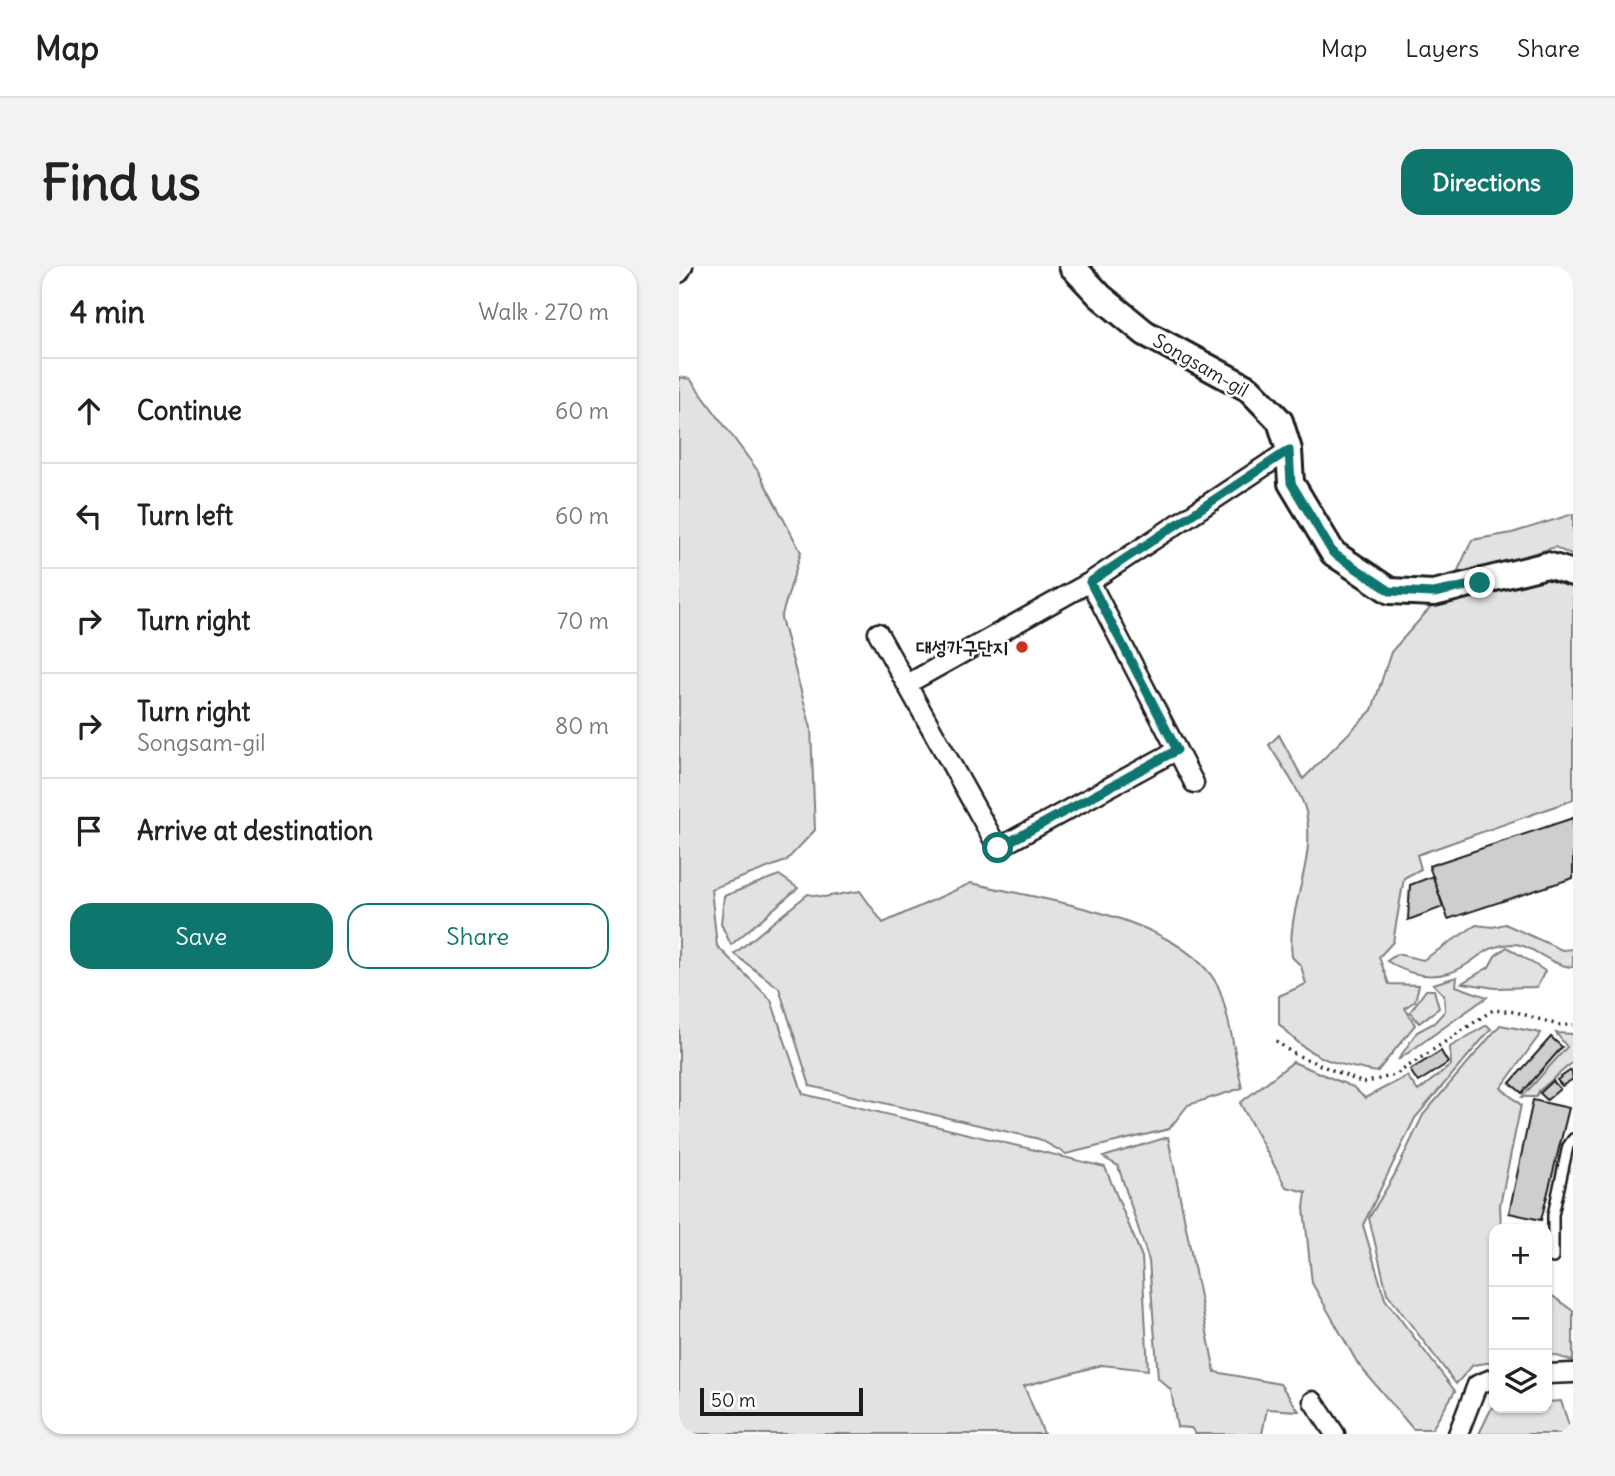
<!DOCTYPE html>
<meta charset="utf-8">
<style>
:root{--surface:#fff;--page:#f2f2f2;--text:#222;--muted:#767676;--line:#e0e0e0;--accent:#0f766e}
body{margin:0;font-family:Delius,"Poor Story",sans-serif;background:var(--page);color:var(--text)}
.controls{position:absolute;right:21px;bottom:21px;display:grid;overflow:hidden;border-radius:14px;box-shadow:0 2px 5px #0004}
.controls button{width:63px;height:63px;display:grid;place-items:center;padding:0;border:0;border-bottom:2px solid var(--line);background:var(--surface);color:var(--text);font:35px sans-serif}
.scale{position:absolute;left:21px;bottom:18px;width:163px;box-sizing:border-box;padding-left:7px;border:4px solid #1c1c1c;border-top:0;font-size:19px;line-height:24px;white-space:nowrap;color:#1c1c1c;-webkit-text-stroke:5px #fff;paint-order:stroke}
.stop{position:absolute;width:21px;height:21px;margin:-16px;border:5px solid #0f766e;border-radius:50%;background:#fff}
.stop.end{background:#0f766e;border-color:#fff;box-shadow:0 2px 7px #0008}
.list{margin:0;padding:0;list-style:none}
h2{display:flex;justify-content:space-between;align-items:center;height:91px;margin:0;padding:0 28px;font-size:30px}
h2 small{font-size:23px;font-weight:400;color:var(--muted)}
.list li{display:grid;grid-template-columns:46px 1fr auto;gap:21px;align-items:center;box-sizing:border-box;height:105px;padding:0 28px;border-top:2px solid var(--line)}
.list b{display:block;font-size:26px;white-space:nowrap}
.list p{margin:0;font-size:23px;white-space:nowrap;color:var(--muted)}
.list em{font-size:23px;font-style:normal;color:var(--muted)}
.actions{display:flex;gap:14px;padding:21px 28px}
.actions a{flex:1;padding:16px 0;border:2px solid var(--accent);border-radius:21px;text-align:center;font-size:24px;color:var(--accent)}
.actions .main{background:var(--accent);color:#fff}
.icon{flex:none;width:38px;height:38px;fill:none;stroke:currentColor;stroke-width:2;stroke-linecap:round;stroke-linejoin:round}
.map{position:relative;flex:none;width:894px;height:1168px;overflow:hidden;border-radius:21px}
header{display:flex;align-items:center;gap:42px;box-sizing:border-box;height:98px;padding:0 35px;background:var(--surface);border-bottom:2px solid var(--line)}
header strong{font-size:33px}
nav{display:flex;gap:38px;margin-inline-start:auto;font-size:24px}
.intro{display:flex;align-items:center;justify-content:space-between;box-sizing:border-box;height:168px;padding:0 42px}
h1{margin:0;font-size:49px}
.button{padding:18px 32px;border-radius:21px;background:var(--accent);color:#fff;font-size:24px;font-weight:700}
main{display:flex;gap:42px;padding:0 42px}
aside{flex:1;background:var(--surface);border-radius:21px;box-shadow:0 2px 5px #0004}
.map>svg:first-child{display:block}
</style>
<header>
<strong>Map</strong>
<nav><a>Map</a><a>Layers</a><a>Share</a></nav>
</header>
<div class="intro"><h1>Find us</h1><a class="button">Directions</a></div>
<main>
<aside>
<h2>4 min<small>Walk · 270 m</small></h2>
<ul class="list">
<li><svg class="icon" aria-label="ahead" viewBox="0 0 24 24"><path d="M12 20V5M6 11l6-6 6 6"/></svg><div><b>Continue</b></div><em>60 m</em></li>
<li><svg class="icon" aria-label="left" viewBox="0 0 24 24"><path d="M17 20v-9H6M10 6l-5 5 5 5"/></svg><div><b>Turn left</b></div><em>60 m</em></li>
<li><svg class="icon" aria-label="right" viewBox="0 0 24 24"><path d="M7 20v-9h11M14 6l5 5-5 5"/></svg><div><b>Turn right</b></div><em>70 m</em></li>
<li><svg class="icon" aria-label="right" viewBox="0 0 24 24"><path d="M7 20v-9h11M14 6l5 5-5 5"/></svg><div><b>Turn right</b><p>Songsam-gil</p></div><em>80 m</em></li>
<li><svg class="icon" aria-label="arrive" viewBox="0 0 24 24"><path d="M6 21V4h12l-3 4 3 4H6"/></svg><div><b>Arrive at destination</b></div></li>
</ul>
<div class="actions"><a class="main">Save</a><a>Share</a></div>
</aside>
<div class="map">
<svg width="894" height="1168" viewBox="0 0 894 1168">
<rect width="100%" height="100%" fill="#fff"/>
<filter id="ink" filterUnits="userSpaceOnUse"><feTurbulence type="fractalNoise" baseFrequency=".0143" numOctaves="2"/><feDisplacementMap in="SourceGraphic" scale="14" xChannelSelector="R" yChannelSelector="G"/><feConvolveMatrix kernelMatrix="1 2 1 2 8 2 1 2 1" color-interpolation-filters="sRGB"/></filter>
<g filter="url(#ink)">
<!-- green -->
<path fill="#e2e2e2" stroke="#7f7f7f" stroke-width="2" d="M0 111 11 113 79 205 122 286 102 352 132 462 136 564 107 595 32 623 38 680 92 734 124 828 426 901 463 991 469 1104 423 1099 345 1120 365 1168H0Z
M894 248V290L876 281 776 311 793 274 833 267Z
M866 312 894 322V534L738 589 742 603 725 612 714 676 700 691 710 718 740 719 736 735 726 742 736 759 698 806C654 798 631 793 600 758V730L627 718 622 700 613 691C607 642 638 597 627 546 623 527 601 497 590 479L600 469 624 513 693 444 712 386 751 342 773 334Z
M100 609 119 622 52 679 42 658 45 630Z
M292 617C363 634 499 650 538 718 548 736 558 799 563 822L509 839 490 863 387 888 360 873 131 820 100 722 55 688 129 628 145 631 181 625 204 657Z
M826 658 883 684 894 683V701C871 700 852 678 834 678 802 679 795 700 770 707 748 713 726 707 708 695L718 688 744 694 797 659 814 661Z
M828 681 866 705 858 721 816 722 783 717 810 701 816 690Z
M778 711 777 720 808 731 719 794 738 766 755 757 766 745 765 729 754 718Z
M747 724H755L760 742 740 757 731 746Z
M808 759 812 763 736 852 684 959 706 1033 776 1125 753 1163H734L679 1098 633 1017 625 942 627 926 607 921 561 837 614 796 674 821 686 832 728 810 739 825 772 799 771 781Z
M821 759 862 767 822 822 842 839 821 939 822 963H815V1096L794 1099 777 1118 708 1027 690 952 716 908 744 849Z
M877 767 894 768V796L860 825 857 831H843L888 781Z
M489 871 536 1106 601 1118 620 1145 588 1143 583 1168H517L512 1162 498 1161 492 1124 479 1112 470 995 439 900 424 891Z
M868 1026 894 1045V1095L868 1087Z
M882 1135 893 1168H800L814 1139 815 1142H868V1136Z"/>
<!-- building -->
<path fill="#cecece" stroke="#1c1c1c" stroke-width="2" d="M894 552V612L769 653 750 600Z
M754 610 764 641 729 654 731 619Z
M872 771 883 781 843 827 831 817Z
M762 785 769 797 739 816 731 804Z
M892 804 894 813 883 820 878 814Z
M874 815 881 823 868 834 861 827Z
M854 834 890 842 862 954 830 947Z"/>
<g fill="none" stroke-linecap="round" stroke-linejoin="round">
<defs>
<path id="lane" d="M874 992V949L889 880 894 873"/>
<path id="street" d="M0 7 4 0
M411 316 515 517
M199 367 319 582 498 484
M230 417 411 316 610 184
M868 1108 894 1107
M634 1135 656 1168
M779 1168 798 1119 815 1112"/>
<path id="secondary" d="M393 0 421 30 466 67 570 123 601 155 610 184 612 217 654 287 711 325 755 327 868 299 894 307"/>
</defs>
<!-- lane casing -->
<use href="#lane" stroke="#1c1c1c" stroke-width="14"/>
<!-- street casing -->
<use href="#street" stroke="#1c1c1c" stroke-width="23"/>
<!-- secondary casing -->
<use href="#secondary" stroke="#1c1c1c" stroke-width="30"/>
<!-- path -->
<path stroke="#1c1c1c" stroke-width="3.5" stroke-dasharray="2 5" stroke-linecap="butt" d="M597 775 613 787 684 817 716 809 814 744 837 746 879 759H894"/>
<!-- lane -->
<use href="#lane" stroke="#fff" stroke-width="9"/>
<!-- street -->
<use href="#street" stroke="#fff" stroke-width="18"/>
<!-- secondary -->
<use href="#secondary" stroke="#fff" stroke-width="24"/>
</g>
</g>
<g fill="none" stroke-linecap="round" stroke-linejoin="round" filter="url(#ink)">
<!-- route -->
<path stroke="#0f766e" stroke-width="9" d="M319 582 498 484 411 316 610 184 612 217 654 287 711 325 755 327 801 317"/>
</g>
<!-- markers -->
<circle fill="#c8321e" stroke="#fff" stroke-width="2.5" cx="343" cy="381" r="7"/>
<g text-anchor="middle" stroke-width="5" stroke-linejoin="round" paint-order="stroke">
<!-- street labels -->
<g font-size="19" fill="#1c1c1c" stroke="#fff">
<text transform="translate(522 99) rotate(30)" y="7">Songsam-gil</text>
</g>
<!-- poi labels -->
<g font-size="19" font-weight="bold" fill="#1c1c1c" stroke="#fff" text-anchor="end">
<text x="329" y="388">대성가구단지</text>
</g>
</g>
</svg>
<div class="controls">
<button>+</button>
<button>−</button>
<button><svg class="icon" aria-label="layers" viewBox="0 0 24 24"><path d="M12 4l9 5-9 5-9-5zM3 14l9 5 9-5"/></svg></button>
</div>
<div class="scale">50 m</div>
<div class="stop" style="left:319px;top:582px"></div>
<div class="stop end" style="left:801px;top:317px"></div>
</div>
</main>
